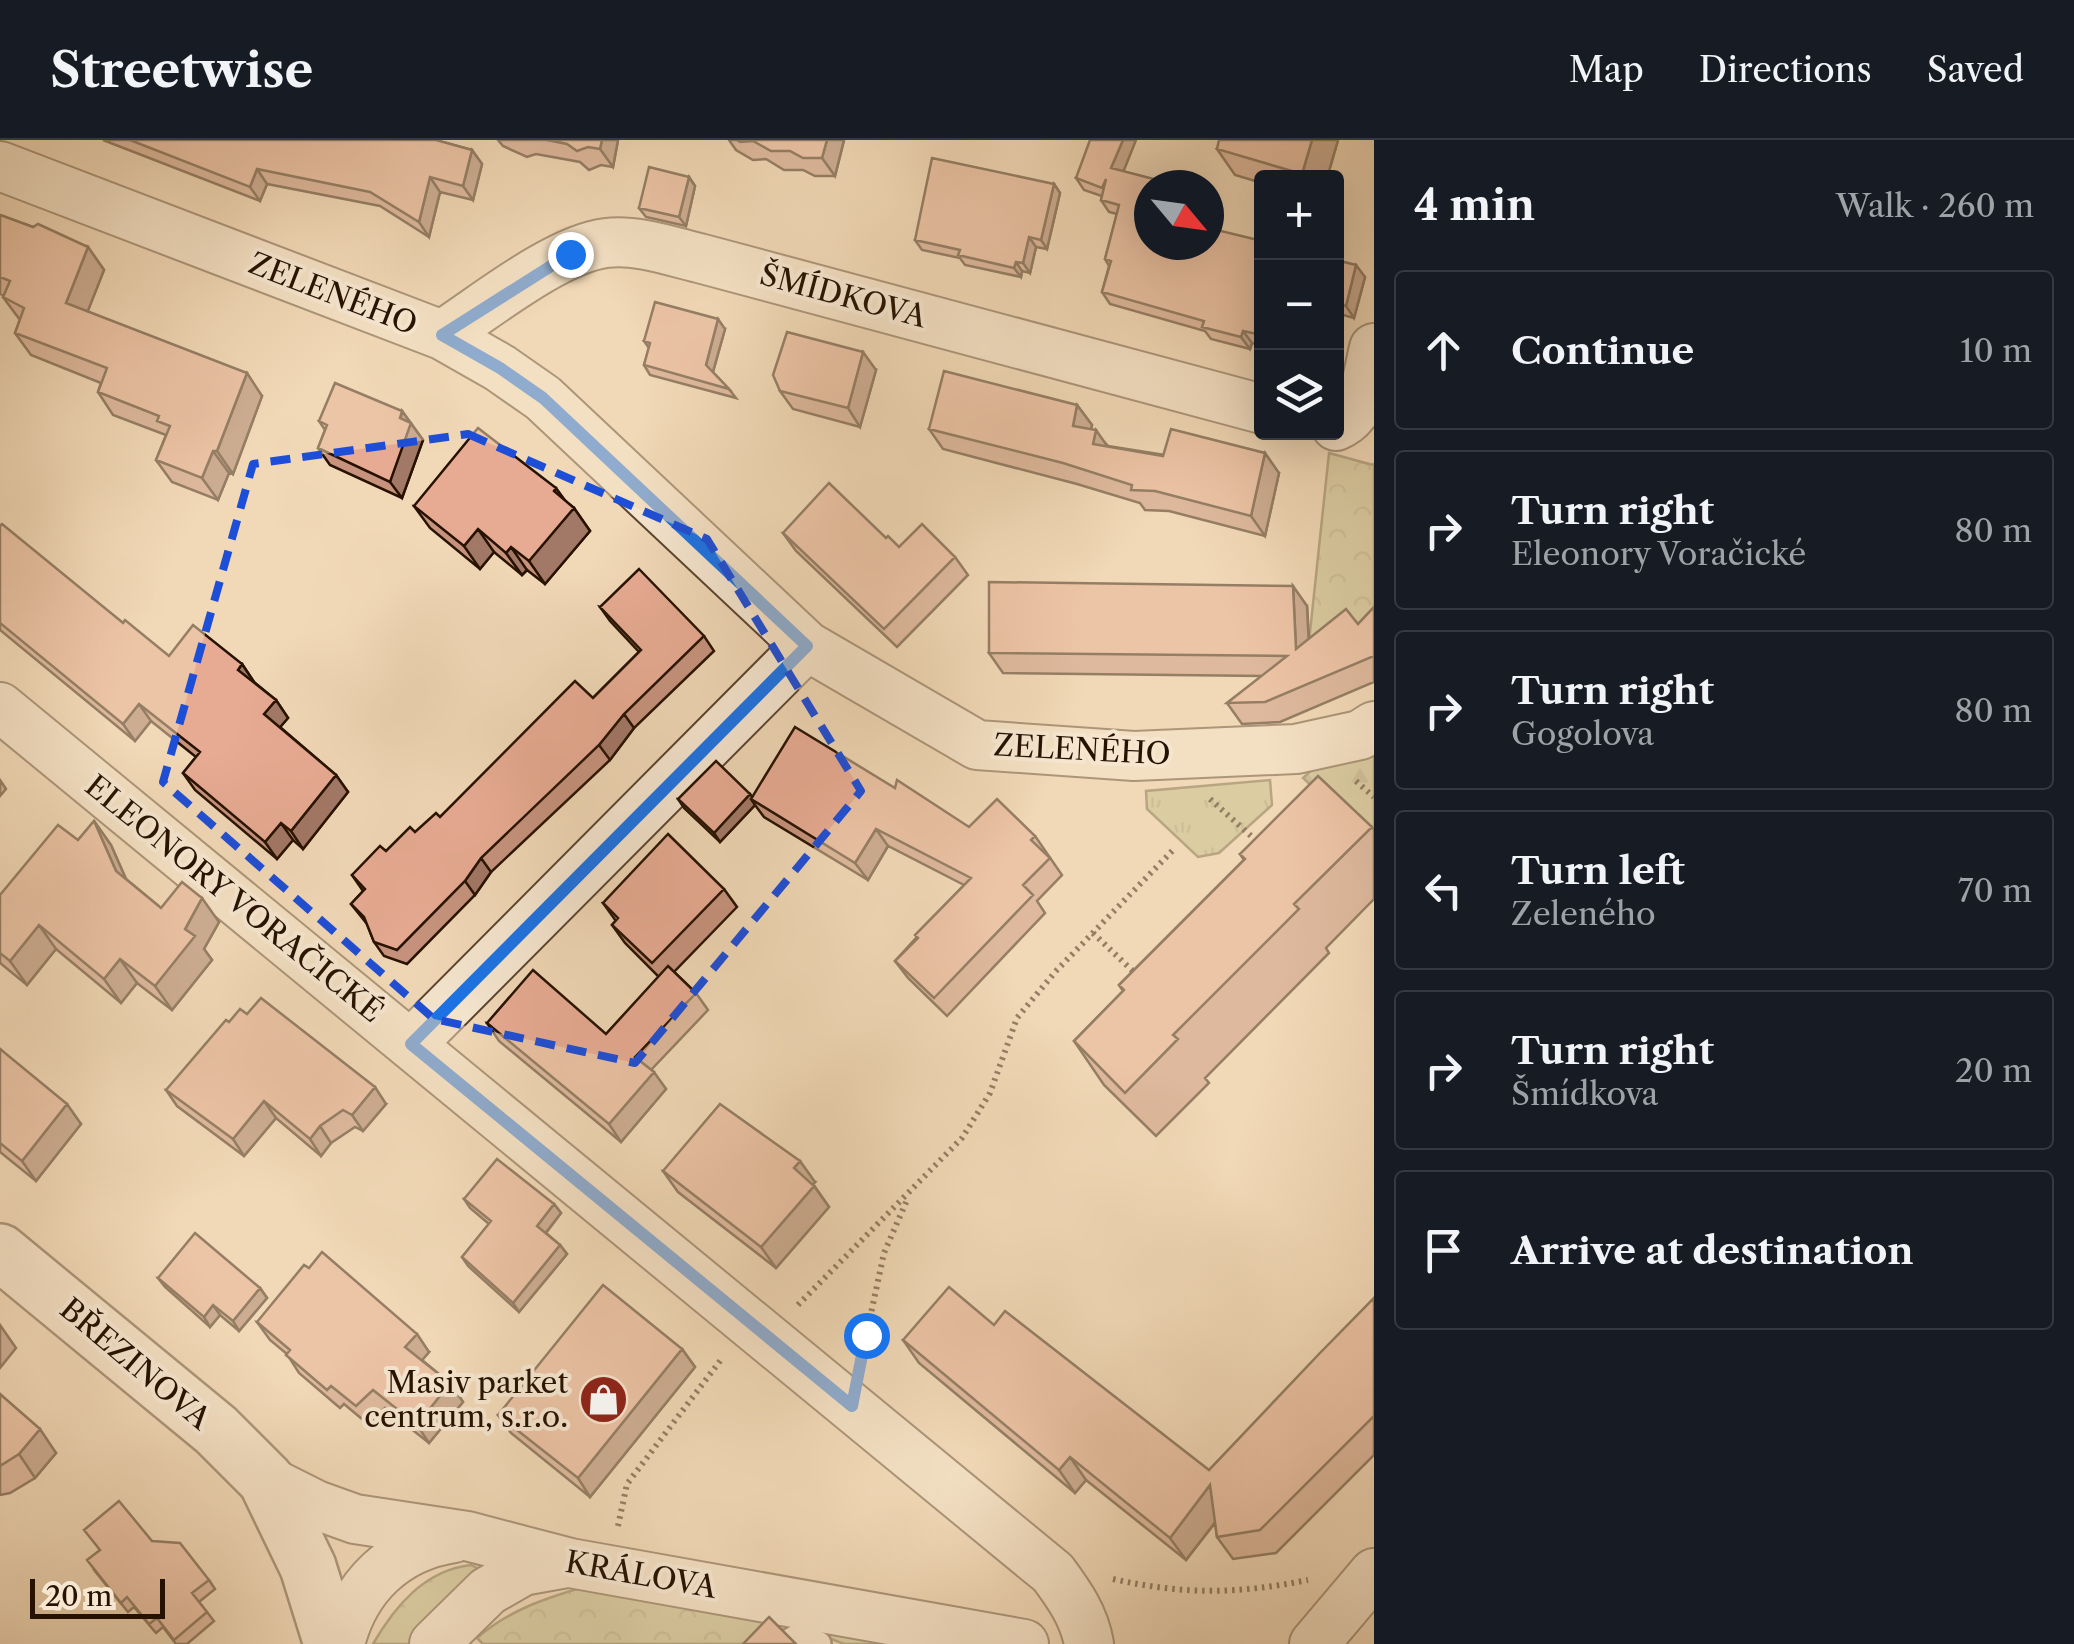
<!DOCTYPE html>
<meta charset="utf-8">
<style>
:root{--surface:#171b24;--page:#242831;--text:#f1f3f6;--muted:#9ea1a6;--line:#363941}
body{margin:0;font-family:"Libre Caslon Text",serif;background:var(--page);color:var(--text)}
.controls{position:absolute;right:30px;top:30px;display:grid;overflow:hidden;border-radius:10px;box-shadow:0 10px 40px #0002}
.controls button{width:90px;height:90px;display:grid;place-items:center;padding:0;border:0;border-bottom:2px solid var(--line);background:var(--surface);color:var(--text);font:50px sans-serif}
.compass{position:absolute;left:1134px;top:30px;width:90px;height:90px;border-radius:50%;background:var(--surface);box-shadow:0 10px 40px #0002;rotate:119deg}
.scale{position:absolute;left:30px;bottom:25px;width:135px;box-sizing:border-box;padding-left:10px;border:5px solid #271200;border-top:0;font-size:28px;line-height:35px;white-space:nowrap;color:#271200;-webkit-text-stroke:8px #f6e6d0;paint-order:stroke}
.stop{position:absolute;width:30px;height:30px;margin:-22px;border:8px solid #1a73e8;border-radius:50%;background:#fff}
.stop.end{background:#1a73e8;border-color:#fff;box-shadow:0 2px 10px #0008}
.list{margin:0;padding:0;list-style:none}
h2{display:flex;justify-content:space-between;align-items:center;height:130px;margin:0;padding:0 40px;font-size:42px}
h2 small{font-size:32px;font-weight:400;color:var(--muted)}
.list li{display:grid;grid-template-columns:65px 1fr auto;gap:30px;align-items:center;box-sizing:border-box;height:160px;margin:0 20px 20px;padding:0 20px;border:2px solid var(--line);border-radius:10px}
.list b{display:block;font-size:38px;white-space:nowrap}
.list p{margin:0;font-size:32px;white-space:nowrap;color:var(--muted)}
.list em{font-size:32px;font-style:normal;color:var(--muted)}
.icon{flex:none;width:55px;height:55px;fill:none;stroke:currentColor;stroke-width:2;stroke-linecap:round;stroke-linejoin:round}
.map{position:relative;flex:none;width:1374px;height:1504px;overflow:hidden}
header{display:flex;align-items:center;gap:60px;box-sizing:border-box;height:140px;padding:0 50px;background:var(--surface);border-bottom:2px solid var(--line)}
header strong{font-size:48px}
nav{display:flex;gap:55px;margin-inline-start:auto;font-size:35px}
main{display:flex}
aside{flex:1;background:var(--surface)}
.map>svg:first-child{display:block}
</style>
<header>
<strong>Streetwise</strong>
<nav><a>Map</a><a>Directions</a><a>Saved</a></nav>
</header>
<main>
<div class="map">
<svg width="1374" height="1504" viewBox="0 0 1374 1504">
<defs>
<pattern id="grass-tufts" width="24" height="20" patternUnits="userSpaceOnUse" patternTransform="scale(2.5)"><rect width="24" height="20" fill="#c1bc89"/><path d="M3 7l-1-3M5 7V3M7 7l1-3M15 17l-1-3M17 17v-4M19 17l1-3" fill="none" stroke="#a6a174"/></pattern>
<pattern id="forest-firs" width="22" height="20" patternUnits="userSpaceOnUse" patternTransform="scale(2.5)"><rect width="22" height="20" fill="#c1bc89"/><path d="M5 1l3.5 6h-7zM16 11l3.5 6h-7z" fill="#a6a174"/></pattern>
<pattern id="park-crowns" width="20" height="18" patternUnits="userSpaceOnUse" patternTransform="scale(2.5)"><rect width="20" height="18" fill="#c1bc89"/><path d="M2 6a3 3 0 1 1 6 0M12 15a3 3 0 1 1 6 0" fill="none" stroke="#a6a174"/></pattern>
</defs>
<rect width="100%" height="100%" fill="#f1d8b7"/>
<filter id="stains"><feTurbulence type="fractalNoise" baseFrequency=".002" numOctaves="4"/><feColorMatrix values="0 0 0 0 .2 0 0 0 0 .09 0 0 0 0 .02 0 0 0 .5 -.17"/></filter>
<radialGradient id="worn" r=".72"><stop offset=".6" stop-color="#630" stop-opacity="0"/><stop offset="1" stop-color="#630" stop-opacity=".3"/></radialGradient>
<!-- grass -->
<path fill="url(#grass-tufts)" stroke="#746744" stroke-width="2.5" d="M1270 640 1272 665 1219 713 1198 717 1147 669 1146 651Z"/>
<!-- forest -->
<path fill="url(#forest-firs)" stroke="#746744" stroke-width="2.5" d="M1374 612V704L1303 638 1318 624Z
M471 1425 477 1428 481 1438 422 1504H373C395 1466 425 1430 471 1425Z"/>
<!-- park -->
<path fill="url(#park-crowns)" stroke="#746744" stroke-width="2.5" d="M1329 313 1373 325 1374 323V477L1306 530Z
M587 1446 932 1504H844L816 1493 750 1504H483L477 1498C509 1470 546 1458 587 1446Z"/>
<g fill="none" stroke-linecap="round" stroke-linejoin="round">
<defs>
<path id="service" d="M786 1504 796 1498 818 1504"/>
<path id="minor" d="M0 26 442 195 500 228 543 258 807 506 977 605 1134 616 1296 609 1360 595 1374 586
M442 195C485 167 557 109 606 103 636 99 670 111 699 118L1262 269
M1336 286C1366 274 1367 236 1374 208
M0 567 1053 1433C1070 1456 1084 1476 1089 1504
M411 904 807 506
M266 1340 316 1365 355 1379 467 1396 570 1423 1024 1504
M340 1504C354 1447 394 1407 454 1398
M434 1504 488 1451 523 1431 562 1424
M1314 1504 1374 1433"/>
<path id="tertiary" d="M0 1112 216 1290 266 1340 308 1427 332 1504"/>
</defs>
<!-- service casing -->
<use href="#service" stroke="#5a442e" stroke-width="30"/>
<!-- minor casing -->
<use href="#minor" stroke="#5a442e" stroke-width="52"/>
<!-- tertiary casing -->
<use href="#tertiary" stroke="#5a442e" stroke-width="60"/>
<!-- path -->
<path stroke="#271200" stroke-width="6" stroke-dasharray="2.5 5" stroke-linecap="butt" d="M1356 641 1374 657
M1210 659 1260 704
M1093 793 1139 837
M798 1165 962 998 990 953 1017 878 1055 832 1175 708
M862 1215 884 1113 907 1060
M618 1386 627 1344 723 1217
M1113 1439C1184 1455 1238 1454 1308 1440"/>
<!-- service -->
<use href="#service" stroke="#f6e6d0" stroke-width="25"/>
<!-- minor -->
<use href="#minor" stroke="#f6e6d0" stroke-width="48"/>
<!-- tertiary -->
<use href="#tertiary" stroke="#f6e6d0" stroke-width="55"/>
</g>
<!-- wall -->
<path fill="#c7937e" stroke="#271200" stroke-width="2.5" d="M103 0H436L472 10 482 24 473 60 440 52 429 97 380 66 267 44 260 61Z
M498 0H618L613 27 601 25 589 30 580 22 536 14 527 17 503 6Z
M729 0H844L835 36H815L803 30H784L766 19 753 20 736 10Z
M1338 0 1327 38H1262V43L1235 35 1217 9Z
M1123 31 1149 105 1262 101V205L1252 203 1250 209 1211 199 1205 191 1110 164 1102 152 1109 126 1105 119 1117 74 1109 72 1101 60 1102 56 1084 50 1076 38Z
M689 37 695 46 686 86 646 77 639 68Z
M1054 44 1060 53 1047 109 1036 107 1030 133 1022 131 1021 137 965 125 960 118 922 110 915 100Z
M0 75 88 107 104 130 87 172 262 256 233 334 229 333 218 360 172 342 156 320 166 295 113 275 98 252 101 243 31 215 15 193 20 180 3 157 4 155 0 154Z
M1336 120 1365 137 1354 178 1336 173Z
M725 189 713 232 729 249 736 258 650 235 644 225 649 208 644 201Z
M876 230 860 287 793 269 780 251Z
M1077 265 1092 285 1091 289 1108 306 1279 333 1265 396 1169 371 1145 370 1140 363 1077 344 943 309 929 289Z
M402 271 423 300 402 358 330 325 318 308 325 290 319 281Z
M565 361 574 368 590 391 545 444 527 430 522 435 494 412 480 429 430 388 414 366Z
M0 386 123 483 169 516 242 524 254 542 276 560 288 578 280 587 336 635 348 652 303 709 293 700 277 719 195 650 183 633 196 617 151 581 135 601 0 490Z
M783 393 886 398 899 407 955 417 968 435 897 507 796 411Z
M1307 466 1309 499 1358 484 1374 467V542L1280 582 1242 584 1227 563 1262 536 1003 533 989 513Z
M600 467 704 496 714 511 634 588 610 620 491 732 475 755 407 824 384 816 374 802 367 784 351 764 363 751 352 735 440 677 593 558 639 512 610 481Z
M895 648 969 687 1035 696 1062 735 1037 761 1045 773 947 876 908 838 895 821 964 745 888 706 868 740 764 677 755 665 720 702 684 668 678 659 753 657Z
M94 681 111 705 126 739 161 768 219 782 204 809 212 820 172 870 137 843 121 863 56 809 27 845 0 823V755L78 700Z
M1372 687 1374 690V759L1326 808 1329 813 1205 938 1209 943 1156 996 1104 945 1074 901 1123 851 1119 845 1244 720 1240 714Z
M724 749 737 767 674 832 696 853 708 870 651 930 666 949 621 1002 499 901 487 883 606 894 659 837 625 803 612 785 616 781 603 763Z
M0 909 81 984 36 1041 0 1012Z
M166 950 386 964 363 991 355 987 331 1003 321 1016 276 978 244 1016 177 966Z
M663 1031 815 1042 813 1044 829 1067 776 1128 678 1052Z
M464 1059 554 1064 561 1073 546 1093 560 1105 567 1114 519 1172 468 1126 462 1117 489 1084 470 1068Z
M158 1138 260 1148 267 1158 239 1191 220 1175 210 1187 165 1147Z
M1374 1158V1315L1276 1413 1233 1419 1217 1397 1215 1383 1186 1420 1086 1340 1075 1353 919 1223 903 1200 994 1185 1209 1330Z
M257 1182 429 1212 422 1220 450 1243 463 1262 429 1303 385 1268 368 1284 344 1264 340 1268 299 1233 287 1214 270 1200Z
M682 1209 695 1227 590 1357 511 1293 498 1275Z
M0 1254 56 1313 35 1338 10 1353 0 1355Z
M152 1401 209 1440 215 1449 199 1462 214 1481 187 1504H176L163 1487 156 1493 134 1467 128 1472 94 1430Z"/>
<!-- shaded-wall -->
<path fill="#a27867" stroke="#271200" stroke-width="2.5" d="M602 0H618L613 27 600 9Z
M827 0H844L835 36 822 18Z
M1123 0H1136L1120 40 1111 28Z
M1312 0H1338L1327 38H1305L1302 34Z
M472 10 482 24 473 60 463 46Z
M257 29 267 44 260 61 250 47Z
M430 37 440 52 429 97 419 82Z
M689 37 695 46 686 86 679 77Z
M1054 44 1060 53 1047 109 1041 100Z
M1029 97 1036 107 1030 133 1023 123Z
M88 107 104 130 82 186 66 163Z
M1016 122 1022 131 1021 137 1014 128Z
M1356 125 1365 137 1354 178 1346 166Z
M718 179 725 189 712 235 706 225Z
M1243 191 1252 203 1250 209 1241 197Z
M863 212 876 230 860 287 848 268Z
M247 233 262 256 233 334 217 311Z
M1077 265 1092 285 1087 306 1073 286Z
M402 271 423 300 402 358 390 342Z
M1096 290 1110 310 1093 304Z
M213 311 229 333 218 360 202 338Z
M1265 313 1279 333 1265 396 1251 376Z
M556 348 572 370 574 368 590 391 545 444 529 421 554 351Z
M478 389 494 412 480 429 464 406Z
M511 407 527 430 522 435 506 413Z
M1293 446 1307 466 1310 529 1296 509Z
M242 524 254 542 250 547 238 530Z
M276 560 288 578 276 592 264 574Z
M139 564 151 581 135 601 123 584Z
M624 574 634 588 610 620 599 605Z
M336 635 348 652 303 709 291 691Z
M0 640 6 649 0 656Z
M750 654 756 662 751 659 755 665 720 702 714 693Z
M94 681 111 705 133 755 116 731Z
M281 683 293 700 277 719 265 702Z
M876 689 888 706 868 740 855 723Z
M481 718 491 732 475 755 465 741Z
M202 758 219 782 204 809 212 820 172 870 155 846Z
M39 785 56 809 27 845 10 821Z
M120 819 137 843 121 863 104 839Z
M654 932 666 949 621 1002 609 984Z
M375 947 386 964 363 991 352 975Z
M264 961 276 978 244 1016 233 999Z
M67 964 81 984 36 1041 22 1021Z
M320 986 331 1003 321 1016 310 999Z
M800 1021 815 1042 809 1049 794 1028Z
M814 1046 829 1067 776 1128 761 1107Z
M554 1064 561 1073 544 1095 537 1086Z
M560 1105 567 1114 519 1172 513 1163Z
M260 1148 267 1158 239 1191 233 1181Z
M213 1165 220 1175 210 1187 204 1177Z
M0 1185 16 1208 0 1228Z
M417 1194 429 1212 418 1225 405 1207Z
M682 1209 695 1227 590 1357 578 1338Z
M450 1243 463 1262 429 1303 417 1285Z
M40 1289 56 1313 35 1338 19 1314Z
M1070 1317 1086 1340 1075 1353 1059 1330Z
M1210 1345 1226 1368 1186 1420 1170 1398Z"/>
<!-- building -->
<path fill="#e7ab93" stroke="#271200" stroke-width="2.5" d="M130 0H436L472 10 463 46 430 37 419 82 370 52 257 29 250 47Z
M547 0H602L600 9 588 7 577 11 567 4Z
M737 0H827L822 18H803L790 11H771L753 1 740 2Z
M1090 0H1123L1111 28 1173 44 1149 45V105H1209V88L1262 101V195L1243 191 1241 197 1202 187 1204 181 1102 152 1111 121 1105 119 1119 65 1101 60 1106 39 1102 48 1076 38Z
M1219 0H1312L1302 34 1217 9Z
M932 18 1054 44 1041 100 1029 97 1023 123 1016 122 1014 128 958 115 960 110 915 100Z
M649 27 689 37 679 77 639 68Z
M0 75 33 87 38 84 88 107 66 163 247 233 217 311H213L202 338 156 320 170 286 157 281 159 276 98 252 107 228 15 193 24 168 3 157 10 141 0 137Z
M1336 120 1356 125 1346 166 1336 163Z
M655 162 718 179 706 225 729 249 644 225 650 203 644 201Z
M787 192 863 212 848 268 780 251 773 235Z
M944 231 1077 265 1073 286 1096 290 1093 304 1163 316 1171 289 1265 313 1251 376 1155 351 1131 350 1132 345 1063 323 929 289Z
M335 243 402 271 400 278 411 283 390 342 318 308 327 285 319 281Z
M478 288 556 348 554 351 574 368 529 421 511 407 506 413 478 389 464 406 414 366Z
M829 343 886 398 888 396 899 407 922 384 955 417 884 489 783 393Z
M2 384 123 483 125 480 169 516 193 485 242 524 238 530 276 560 264 574 336 635 291 691 281 683 265 702 183 633 200 612 139 564 123 584 0 483V386Z
M639 429 704 496 624 574 599 605 481 718 465 741 397 810 374 802 364 777 351 764 365 749 352 735 380 706 386 711 410 687 415 692 436 673 440 677 575 541 593 558 641 510 600 467Z
M989 442 1293 446 1296 509 1346 469 1358 484 1374 467V516L1265 562 1227 563 1287 516 989 513Z
M795 587 895 648 897 640 969 687 997 659 1035 696 1031 700 1050 718 1023 745 1033 755 934 858 895 821 918 798 915 795 971 738 876 689 855 723 751 659Z
M716 621 750 654 714 693 678 659Z
M1318 636 1372 687 1294 764 1299 769 1173 895 1178 899 1125 953 1074 901 1124 850 1119 845 1245 719 1240 714Z
M94 681 116 731 161 768 182 742 202 758 185 789 195 796 155 846 120 819 104 839 39 785 10 821 0 813V755L58 685 78 700Z
M668 694 724 749 652 823 612 785 618 778 603 763Z
M668 826 696 853 635 917 654 932 609 984 487 883 533 830 606 894Z
M261 858 375 947 352 975 343 970 320 986 310 999 264 961 233 999 166 950 226 880 229 882 240 869 247 874Z
M0 909 67 964 22 1021 0 1003Z
M720 964 800 1021 794 1028 814 1046 761 1107 663 1031Z
M497 1019 554 1064 537 1086 560 1105 513 1163 462 1117 491 1081 464 1059Z
M195 1093 260 1148 233 1181 213 1165 204 1177 158 1138Z
M322 1112 417 1194 405 1207 450 1243 417 1285 373 1250 356 1266 331 1246 327 1250 286 1215 290 1210 257 1182 304 1125 309 1128Z
M603 1145 682 1209 578 1338 498 1275Z
M949 1147 994 1185 1005 1171 1209 1330 1319 1214 1374 1158V1276L1260 1390 1217 1397 1210 1345 1170 1398 1070 1317 1059 1330 903 1200Z
M0 1254 40 1289 19 1314 0 1326Z
M119 1361 152 1401 180 1403 209 1440 192 1453 207 1472 174 1500 157 1478 149 1484 127 1457 121 1463 87 1420 100 1410 84 1390Z
M769 1477 796 1504H743Z"/>
<g fill="none" stroke-linecap="round" stroke-linejoin="round">
<!-- route -->
<path stroke="#1a73e8" stroke-width="12" d="M570 114 442 195 500 228 543 258 807 506 411 904 852 1266 866 1195"/>
</g>
<!-- marked area -->
<path d="M0 0H1374V1504H0ZM468 294 707 399 861 651 635 923 434 879 163 642 253 324Z" fill="#f1d8b7" fill-opacity=".55" fill-rule="evenodd"/>
<path fill="none" stroke="#1d4ed8" stroke-width="8" stroke-dasharray="20 12" stroke-linejoin="round" d="M468 294 707 399 861 651 635 923 434 879 163 642 253 324Z"/>
<!-- icons -->
<defs>
<symbol id="shop-disc" viewBox="-11 -11 22 22"><circle r="9.5" fill="#8f2418" stroke="#f6e6d0"/><path d="M-5-2.5h2.3a2.7 3.5 0 0 1 5.4 0H5L5.5 6h-11ZM-1.5-2.5h3a1.5 2.3 0 0 0-3 0Z" fill="#fff"/></symbol>
</defs>
<g fill-rule="evenodd">
<use href="#shop-disc" x="576" y="1232" width="55" height="55"/>
</g>
<g text-anchor="middle" stroke-width="8" stroke-linejoin="round" paint-order="stroke">
<!-- street labels -->
<g font-size="30" fill="#271200" stroke="#f6e6d0">
<text transform="translate(333 154) rotate(21)" y="10">ZELENÉHO</text>
<text transform="translate(843 156) rotate(15)" y="10">ŠMÍDKOVA</text>
<text transform="translate(1082 610) rotate(3)" y="10">ZELENÉHO</text>
<text transform="translate(234 759) rotate(39)" y="10">ELEONORY VORAČICKÉ</text>
<text transform="translate(135 1224) rotate(40)" y="10">BŘEZINOVA</text>
<text transform="translate(641 1435) rotate(10)" y="10">KRÁLOVA</text>
</g>
<!-- poi labels -->
<g font-size="30" fill="#271200" stroke="#f6e6d0" text-anchor="end">
<text x="568" y="1253">Masiv parket<tspan x="568" dy="34">centrum, s.r.o.</tspan></text>
</g>
</g>
<rect width="100%" height="100%" filter="url(#stains)"/>
<rect width="100%" height="100%" fill="url(#worn)"/>
</svg>
<div class="controls">
<button>+</button>
<button>−</button>
<button><svg class="icon" aria-label="layers" viewBox="0 0 24 24"><path d="M12 4l9 5-9 5-9-5zM3 14l9 5 9-5"/></svg></button>
</div>
<svg class="compass" viewBox="-18 -18 36 36"><path d="M0-13l5 13h-10z" fill="#e53935"/><path d="M0 13l5-13h-10z" fill="#9ea1a6"/></svg>
<div class="scale">20 m</div>
<div class="stop" style="left:866px;top:1195px"></div>
<div class="stop end" style="left:570px;top:114px"></div>
</div>
<aside>
<h2>4 min<small>Walk · 260 m</small></h2>
<ul class="list">
<li><svg class="icon" aria-label="ahead" viewBox="0 0 24 24"><path d="M12 20V5M6 11l6-6 6 6"/></svg><div><b>Continue</b></div><em>10 m</em></li>
<li><svg class="icon" aria-label="right" viewBox="0 0 24 24"><path d="M7 20v-9h11M14 6l5 5-5 5"/></svg><div><b>Turn right</b><p>Eleonory Voračické</p></div><em>80 m</em></li>
<li><svg class="icon" aria-label="right" viewBox="0 0 24 24"><path d="M7 20v-9h11M14 6l5 5-5 5"/></svg><div><b>Turn right</b><p>Gogolova</p></div><em>80 m</em></li>
<li><svg class="icon" aria-label="left" viewBox="0 0 24 24"><path d="M17 20v-9H6M10 6l-5 5 5 5"/></svg><div><b>Turn left</b><p>Zeleného</p></div><em>70 m</em></li>
<li><svg class="icon" aria-label="right" viewBox="0 0 24 24"><path d="M7 20v-9h11M14 6l5 5-5 5"/></svg><div><b>Turn right</b><p>Šmídkova</p></div><em>20 m</em></li>
<li><svg class="icon" aria-label="arrive" viewBox="0 0 24 24"><path d="M6 21V4h12l-3 4 3 4H6"/></svg><div><b>Arrive at destination</b></div></li>
</ul>
</aside>
</main>
